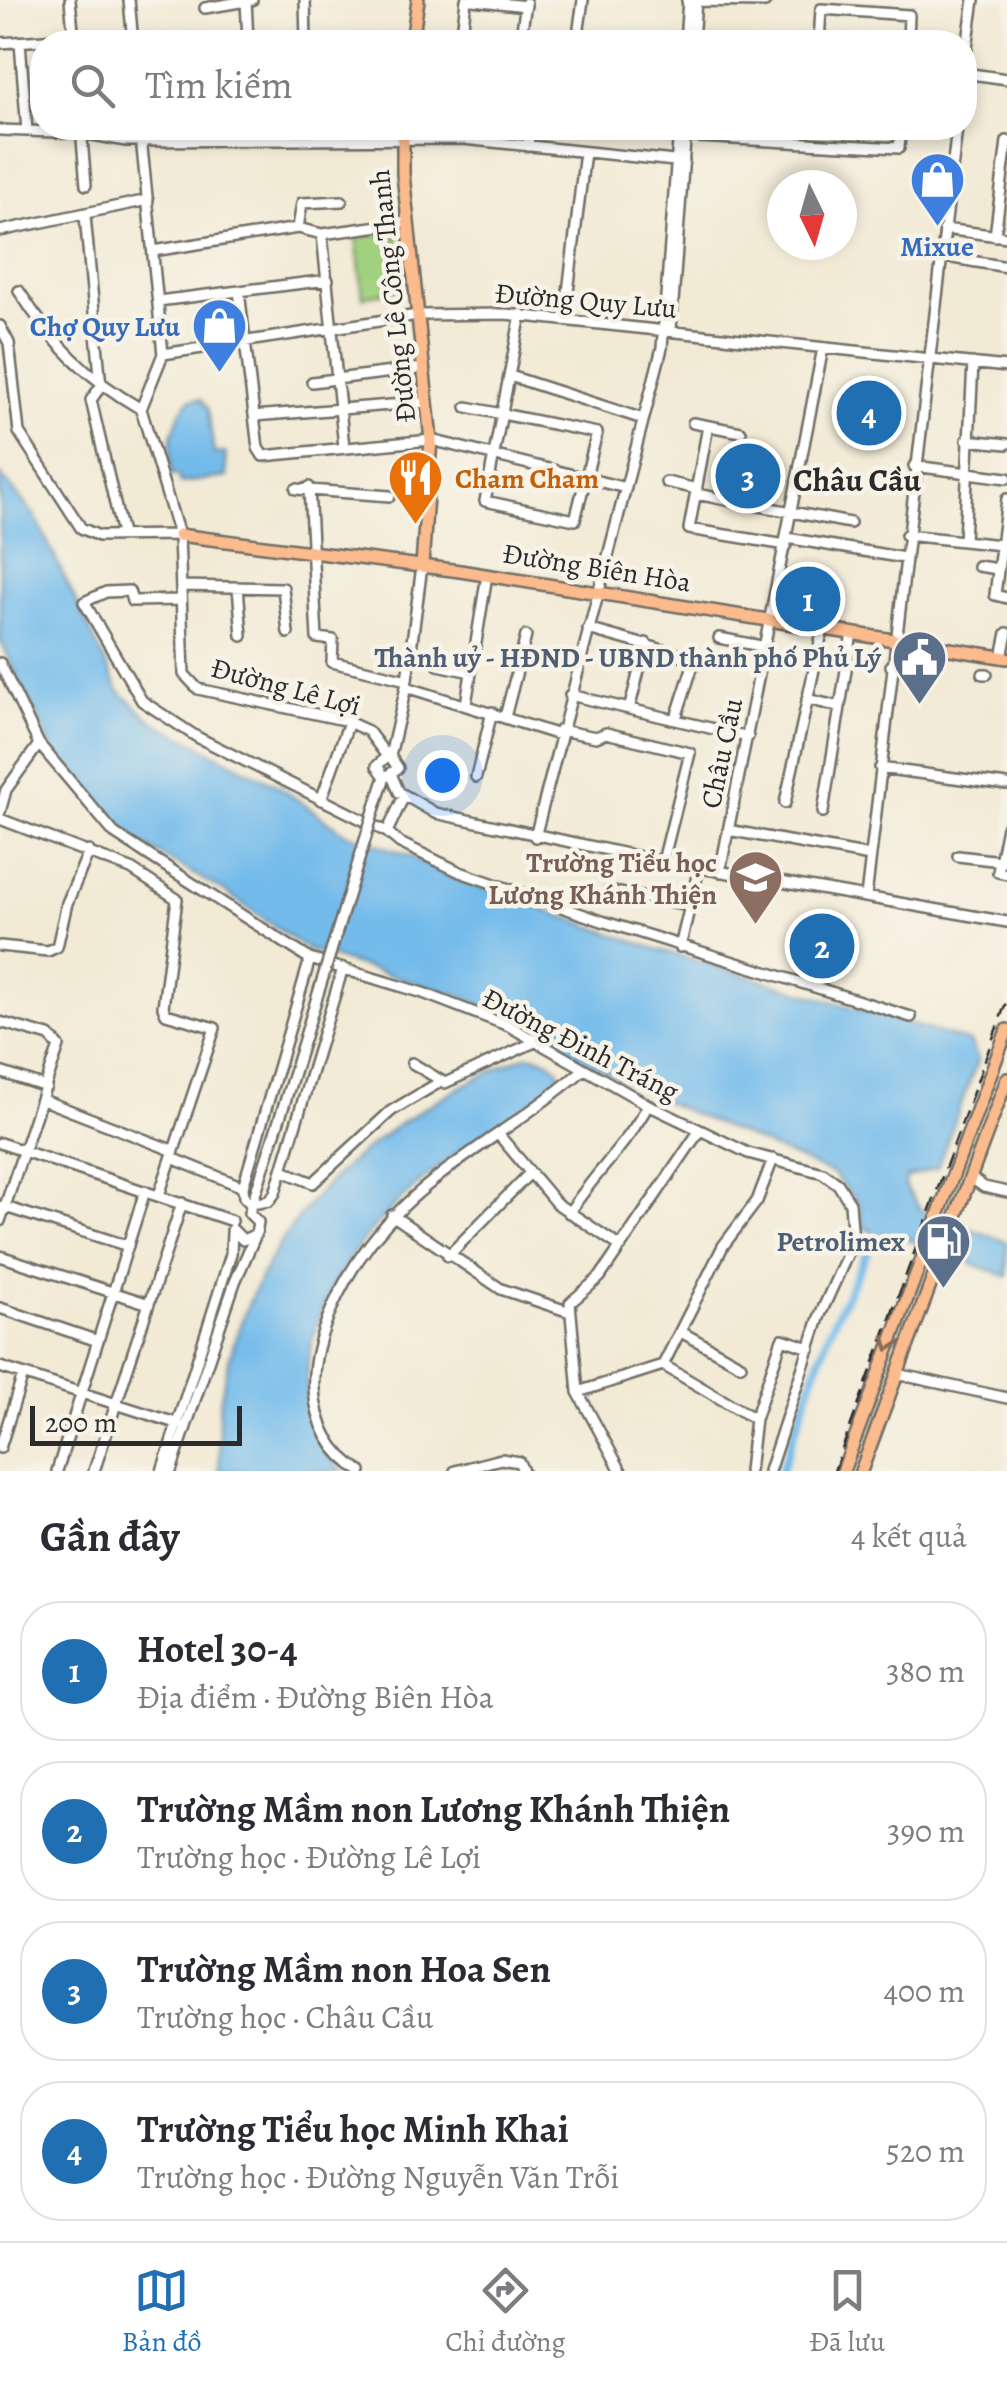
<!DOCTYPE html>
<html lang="vi">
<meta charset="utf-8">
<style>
:root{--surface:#fff;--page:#f7f7f7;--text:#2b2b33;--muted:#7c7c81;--line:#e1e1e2;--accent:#1f6fb2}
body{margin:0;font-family:Alegreya,serif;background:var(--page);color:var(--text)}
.compass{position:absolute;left:767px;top:170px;width:90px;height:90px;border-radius:50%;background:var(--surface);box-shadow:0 5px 15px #0003;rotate:175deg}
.scale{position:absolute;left:30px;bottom:25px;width:212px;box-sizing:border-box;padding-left:10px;border:5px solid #2b2b2b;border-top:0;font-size:28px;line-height:35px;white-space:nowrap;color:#2b2b2b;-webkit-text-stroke:8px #f7f3e8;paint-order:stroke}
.you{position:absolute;left:442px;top:775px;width:35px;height:35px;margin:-25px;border:8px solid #fff;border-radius:50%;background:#1a73e8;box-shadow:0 0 0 15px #1a73e833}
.badge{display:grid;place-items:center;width:65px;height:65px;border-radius:50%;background:var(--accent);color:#fff;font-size:32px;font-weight:700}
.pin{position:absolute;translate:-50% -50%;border:5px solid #fff;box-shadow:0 2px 10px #0006}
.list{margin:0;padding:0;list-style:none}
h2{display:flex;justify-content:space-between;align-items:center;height:130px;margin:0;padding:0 40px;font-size:42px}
h2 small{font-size:32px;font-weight:400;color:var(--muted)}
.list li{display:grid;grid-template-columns:65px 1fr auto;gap:30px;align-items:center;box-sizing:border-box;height:140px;margin:0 20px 20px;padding:0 20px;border:2px solid var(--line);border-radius:40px}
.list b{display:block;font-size:38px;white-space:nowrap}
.list p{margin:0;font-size:32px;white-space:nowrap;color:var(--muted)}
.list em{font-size:32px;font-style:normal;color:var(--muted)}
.icon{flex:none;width:55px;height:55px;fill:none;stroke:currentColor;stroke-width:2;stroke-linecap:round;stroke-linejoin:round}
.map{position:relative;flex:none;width:1007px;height:1471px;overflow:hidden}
.search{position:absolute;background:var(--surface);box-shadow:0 5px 15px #0003;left:30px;right:30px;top:30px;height:110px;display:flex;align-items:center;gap:25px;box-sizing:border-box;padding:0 35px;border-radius:40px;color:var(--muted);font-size:38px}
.sheet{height:770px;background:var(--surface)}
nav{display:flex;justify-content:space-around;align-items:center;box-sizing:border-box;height:140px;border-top:2px solid var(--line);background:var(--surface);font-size:28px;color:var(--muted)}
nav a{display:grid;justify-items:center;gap:5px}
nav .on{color:var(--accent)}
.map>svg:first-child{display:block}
</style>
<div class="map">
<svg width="1007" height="1471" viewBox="0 0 1007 1471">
<rect width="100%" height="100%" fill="#f7f3e8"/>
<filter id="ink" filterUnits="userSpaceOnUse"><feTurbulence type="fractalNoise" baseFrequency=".01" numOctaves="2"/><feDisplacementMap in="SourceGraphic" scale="20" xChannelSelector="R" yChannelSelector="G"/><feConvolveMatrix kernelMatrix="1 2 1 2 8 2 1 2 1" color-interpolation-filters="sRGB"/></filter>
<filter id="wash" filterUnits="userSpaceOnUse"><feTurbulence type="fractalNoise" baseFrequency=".0048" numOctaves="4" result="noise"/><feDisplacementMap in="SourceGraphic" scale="40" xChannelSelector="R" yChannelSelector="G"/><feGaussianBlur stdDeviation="2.25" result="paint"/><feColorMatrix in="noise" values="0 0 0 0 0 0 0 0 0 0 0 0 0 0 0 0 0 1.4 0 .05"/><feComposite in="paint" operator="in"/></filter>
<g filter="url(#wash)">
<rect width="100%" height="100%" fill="#f2ead5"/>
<!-- green -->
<path fill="#a1d17f" stroke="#667e55" stroke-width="2.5" d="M397 232 402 288 363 297 356 237Z"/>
<!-- water -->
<path fill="#73bbeb" stroke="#4f738b" stroke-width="2.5" d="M201 399 208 409 214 454 225 453 227 477 180 483 178 475H172C168 449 171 423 189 400Z
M0 474 35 516 119 691 152 721 278 786 345 833 408 855 443 874 650 947 970 1042 978 1059 937 1168 906 1178 905 1187 922 1211 1007 1242V1277L910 1240 863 1228 860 1205 833 1174 654 1097 469 999 308 950 227 893 135 840 79 785 55 755 0 640Z
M525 1056C539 1054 552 1061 560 1072L559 1080C538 1103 504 1119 479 1137 397 1194 315 1269 307 1376 305 1415 313 1445 343 1471H219C221 1448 217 1425 220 1402 251 1222 366 1125 525 1056Z"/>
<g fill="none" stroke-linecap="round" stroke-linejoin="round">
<!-- canal -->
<path stroke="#73bbeb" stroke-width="8" d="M781 1471 831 1327 880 1226"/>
</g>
</g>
<g filter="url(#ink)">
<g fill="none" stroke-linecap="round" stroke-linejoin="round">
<defs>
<path id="minor" d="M70 0 74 40
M129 0 133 42
M246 0 248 42
M305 0 306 42
M472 0 526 6
M687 1 765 2
M205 8 252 0
M20 42 27 131
M301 42H397
M461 42 466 0
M520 42 526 3
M577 42 583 0
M685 42 688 0
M693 42 696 0
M819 42 821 9 909 15 908 42
M0 43 73 38
M964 68 974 0
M964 73 1007 79
M81 128 86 185
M140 128 163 354 141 409 179 535 184 674 198 689 344 720 368 731 386 755
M0 130 82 133 126 141 463 139 684 162
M679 136 899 148 901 128
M528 146 530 128
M85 216 101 386 91 400 122 534
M298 228 302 203 342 201
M944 229 1007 237
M0 231 148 200
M322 234 344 447
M995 236 1007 141
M153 251 298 228 322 234 408 222
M941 256 1007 267
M19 291C53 344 87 378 141 409
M239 291 258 448 263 456 431 440 626 488
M158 301 328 280
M565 317 585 152
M0 326 9 343 19 432 81 528 99 536 179 535
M671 329 686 128
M163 354 418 315 505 314 1007 367
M510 376 643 419
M312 382 424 368
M467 407 597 433 575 520 485 501 521 314
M254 416 428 402
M693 423 741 432
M708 426 689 529 786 545
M967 440 1007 444
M914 466 1007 478
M666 482 697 489
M309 487 317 638 333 640 332 662 407 680
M296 489 390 496
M696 494 850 523
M1007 499 995 595 1007 598
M906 535 1001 545
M787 538 904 558
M964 541 973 363
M978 566 998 569
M181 586 283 588 288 633
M238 587 242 636
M181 600 132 601 129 591 106 592 84 602 142 701 197 737 387 832 400 843 460 872 602 921 911 1017
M588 629 695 659 676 718
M719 638 766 647
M1002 657 1007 633
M0 663 39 744 114 833 310 959 423 993 509 1026 652 1107 748 1153 823 1173 838 1184 850 1203 853 1242 820 1315 769 1471
M438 665 471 672
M891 666 908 668
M983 674H987
M406 687 559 735
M570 695 748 737
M807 699 840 707
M466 704 487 575
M630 706 646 643
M505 717 526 636
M560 730 596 737 606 733 690 753 663 861
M390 756 406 687 422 566
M880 768 1007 785
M392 776 399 792 435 813 650 859 1007 922
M385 777 377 766 388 755
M386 777 398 768 390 756
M476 777 492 712
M321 800 349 722
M785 803 823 628
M376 804 385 777
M0 812 6 790 39 744
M823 812 852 633
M0 819 131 869 177 899 163 1007 166 1014 215 1028 159 1195
M1007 827 998 872 1007 874
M728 830 870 856
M387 832 404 796
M535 837 662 348 679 128
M958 856 1001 861
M720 872 823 348
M608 891 690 906
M866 897 957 128
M0 946 48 951 57 947 67 903 89 851
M680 947 699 868
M310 959 243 1187 244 1197 251 1204 269 1201 275 1193 343 968
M0 1022 49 1036 59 1046 0 1221
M412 1063 445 1083 537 1041
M0 1072 46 1087
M43 1100 174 1151
M498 1134 556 1203 621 1247
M0 1143 232 1221
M172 1158 243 1187
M283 1171 313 1183 391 1111 440 1082
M970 1177 984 1187 1007 1192
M2 1206 128 1246
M249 1213 284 1105
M569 1213C593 1175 627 1145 648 1105
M392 1215 501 1289 570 1312
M232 1229 243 1240 256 1234 258 1222 249 1213
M0 1256 149 1304
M448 1256 529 1174
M0 1308 98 1341
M681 1332 741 1365
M663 1365 755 1419 749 1471
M0 1367 179 1424
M897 1374 1007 1398
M578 1392 663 1365 723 1246 757 1201 773 1159
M755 1419 782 1339 810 1348
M0 1448 23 1375
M57 1471 145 1191
M94 1471 182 1203
M162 1471 231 1254 232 1232
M171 1471 235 1282 256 1234
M361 1471C331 1454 316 1423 314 1389 312 1361 321 1333 332 1308 386 1185 488 1152 583 1070
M455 1471 501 1459 519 1462 523 1471
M621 1471 578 1392 570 1303 600 1277 700 1130"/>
<path id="major" d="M412 42 418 0
M403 128V174L431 440 422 566
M179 535 460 571 1007 658
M843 1471 1007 1030
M861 1471 1007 1079"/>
</defs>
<!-- minor casing -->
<use href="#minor" stroke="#716e66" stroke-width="14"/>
<!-- major casing -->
<use href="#major" stroke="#716e66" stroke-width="16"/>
<!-- minor -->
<use href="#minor" stroke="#fff" stroke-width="9"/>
<!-- major -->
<use href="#major" stroke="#fbbb8d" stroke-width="11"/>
<!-- rail -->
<path stroke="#2b2b2b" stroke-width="2.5" stroke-dasharray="15 8" stroke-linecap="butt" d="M834 1471 1007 1000"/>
<defs>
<path id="minor-bridge" d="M284 1105 376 804"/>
</defs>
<!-- minor-bridge casing -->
<use href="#minor-bridge" stroke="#716e66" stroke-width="14" stroke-linecap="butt"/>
<!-- minor-bridge -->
<use href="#minor-bridge" stroke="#fff" stroke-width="9"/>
</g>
<!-- one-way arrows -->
<defs><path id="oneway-chevron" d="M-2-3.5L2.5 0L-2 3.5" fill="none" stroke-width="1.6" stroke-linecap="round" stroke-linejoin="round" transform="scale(2.5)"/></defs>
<use stroke="#896c57" href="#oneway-chevron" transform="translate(890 1344) rotate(110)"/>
</g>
<!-- icons -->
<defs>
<symbol id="shop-pin" viewBox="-11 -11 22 30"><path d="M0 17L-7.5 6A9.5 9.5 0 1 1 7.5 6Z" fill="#3f7fe0" stroke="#f7f3e8"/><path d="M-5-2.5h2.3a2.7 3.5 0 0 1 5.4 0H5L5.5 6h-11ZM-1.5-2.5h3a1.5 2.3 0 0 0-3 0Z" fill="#fff"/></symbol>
<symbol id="restaurant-pin" viewBox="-11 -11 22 30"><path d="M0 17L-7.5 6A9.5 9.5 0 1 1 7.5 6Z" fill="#e8710a" stroke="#f7f3e8"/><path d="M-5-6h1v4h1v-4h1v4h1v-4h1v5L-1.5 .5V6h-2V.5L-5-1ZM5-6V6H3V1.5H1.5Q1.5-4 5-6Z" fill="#fff"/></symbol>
<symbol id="civic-pin" viewBox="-11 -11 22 30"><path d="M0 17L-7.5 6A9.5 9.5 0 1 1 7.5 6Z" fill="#5c6f8a" stroke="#f7f3e8"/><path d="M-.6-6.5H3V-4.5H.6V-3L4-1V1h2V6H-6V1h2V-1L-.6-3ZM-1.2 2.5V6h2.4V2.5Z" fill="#fff"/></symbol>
<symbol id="school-pin" viewBox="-11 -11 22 30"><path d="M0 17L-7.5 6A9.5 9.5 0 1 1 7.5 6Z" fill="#8d6e63" stroke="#f7f3e8"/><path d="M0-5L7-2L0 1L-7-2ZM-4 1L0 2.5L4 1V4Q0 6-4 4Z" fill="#fff"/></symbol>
<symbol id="fuel-pin" viewBox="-11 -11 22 30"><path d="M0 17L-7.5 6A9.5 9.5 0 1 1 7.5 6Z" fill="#5c6f8a" stroke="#f7f3e8"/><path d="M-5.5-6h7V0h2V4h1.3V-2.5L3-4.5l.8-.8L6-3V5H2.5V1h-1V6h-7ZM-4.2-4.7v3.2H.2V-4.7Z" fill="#fff"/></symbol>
</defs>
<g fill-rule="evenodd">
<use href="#shop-pin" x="906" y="148" width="63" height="86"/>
<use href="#shop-pin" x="188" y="294" width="63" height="86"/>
<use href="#restaurant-pin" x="384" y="446" width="63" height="86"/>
<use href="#civic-pin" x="888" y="626" width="63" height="86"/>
<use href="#school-pin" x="724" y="846" width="63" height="86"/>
<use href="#fuel-pin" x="912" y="1210" width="63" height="86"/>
</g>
<g text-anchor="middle" stroke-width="9" stroke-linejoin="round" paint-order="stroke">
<!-- shop labels -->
<g font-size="28" font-weight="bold" fill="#366cbe" stroke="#f7f3e8">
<text x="937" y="256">Mixue</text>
<text x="180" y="336" text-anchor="end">Chợ Quy Lưu</text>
</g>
<!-- street labels -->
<g font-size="28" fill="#2b2b2b" stroke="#f7f3e8">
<text transform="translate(392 296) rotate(-96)" y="10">Đường Lê Công Thanh</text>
<text transform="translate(586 300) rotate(5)" y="10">Đường Quy Lưu</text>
<text transform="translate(597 567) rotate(9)" y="10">Đường Biên Hòa</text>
<text transform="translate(286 686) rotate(15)" y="10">Đường Lê Lợi</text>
<text transform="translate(721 753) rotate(-78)" y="10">Châu Cầu</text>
<text transform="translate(581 1044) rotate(27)" y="10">Đường Đinh Tráng</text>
</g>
<!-- food labels -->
<g font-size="28" font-weight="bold" fill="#c56008" stroke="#f7f3e8" text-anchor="start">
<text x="455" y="488">Cham Cham</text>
</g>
<!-- service labels -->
<g font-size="28" font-weight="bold" fill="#4e5e75" stroke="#f7f3e8" text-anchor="end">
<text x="881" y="667">Thành uỷ - HĐND - UBND thành phố Phủ Lý</text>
<text x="905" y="1251">Petrolimex</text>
</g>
<!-- education labels -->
<g font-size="28" font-weight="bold" fill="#785e54" stroke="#f7f3e8" text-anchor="end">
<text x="717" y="872">Trường Tiểu học<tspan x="717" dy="32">Lương Khánh Thiện</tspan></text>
</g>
<!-- quarter labels -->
<g font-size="32" font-weight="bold" fill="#2b2b2b" stroke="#f7f3e8">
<text x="857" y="491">Châu Cầu</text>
</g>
</g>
</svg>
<svg class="compass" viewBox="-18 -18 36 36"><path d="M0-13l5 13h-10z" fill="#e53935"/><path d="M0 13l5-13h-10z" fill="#7c7c81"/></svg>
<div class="scale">200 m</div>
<div class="you"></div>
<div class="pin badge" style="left:808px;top:599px">1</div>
<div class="pin badge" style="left:822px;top:946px">2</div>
<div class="pin badge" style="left:748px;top:476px">3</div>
<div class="pin badge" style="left:869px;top:413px">4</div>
<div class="search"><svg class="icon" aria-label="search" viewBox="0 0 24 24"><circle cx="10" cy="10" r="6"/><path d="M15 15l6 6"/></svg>Tìm kiếm</div>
</div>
<section class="sheet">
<h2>Gần đây<small>4 kết quả</small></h2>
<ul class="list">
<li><span class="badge">1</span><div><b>Hotel 30-4</b><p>Địa điểm · Đường Biên Hòa</p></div><em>380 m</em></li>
<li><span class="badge">2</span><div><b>Trường Mầm non Lương Khánh Thiện</b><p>Trường học · Đường Lê Lợi</p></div><em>390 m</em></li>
<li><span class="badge">3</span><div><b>Trường Mầm non Hoa Sen</b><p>Trường học · Châu Cầu</p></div><em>400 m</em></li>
<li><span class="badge">4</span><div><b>Trường Tiểu học Minh Khai</b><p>Trường học · Đường Nguyễn Văn Trỗi</p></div><em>520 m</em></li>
</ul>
</section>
<nav>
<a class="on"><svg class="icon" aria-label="map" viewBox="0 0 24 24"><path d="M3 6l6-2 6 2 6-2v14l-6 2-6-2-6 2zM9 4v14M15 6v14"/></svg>Bản đồ</a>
<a><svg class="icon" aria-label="directions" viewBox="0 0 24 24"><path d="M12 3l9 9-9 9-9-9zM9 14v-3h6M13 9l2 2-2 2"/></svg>Chỉ đường</a>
<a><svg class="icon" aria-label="saved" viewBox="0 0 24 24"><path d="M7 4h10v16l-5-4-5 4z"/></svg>Đã lưu</a>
</nav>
